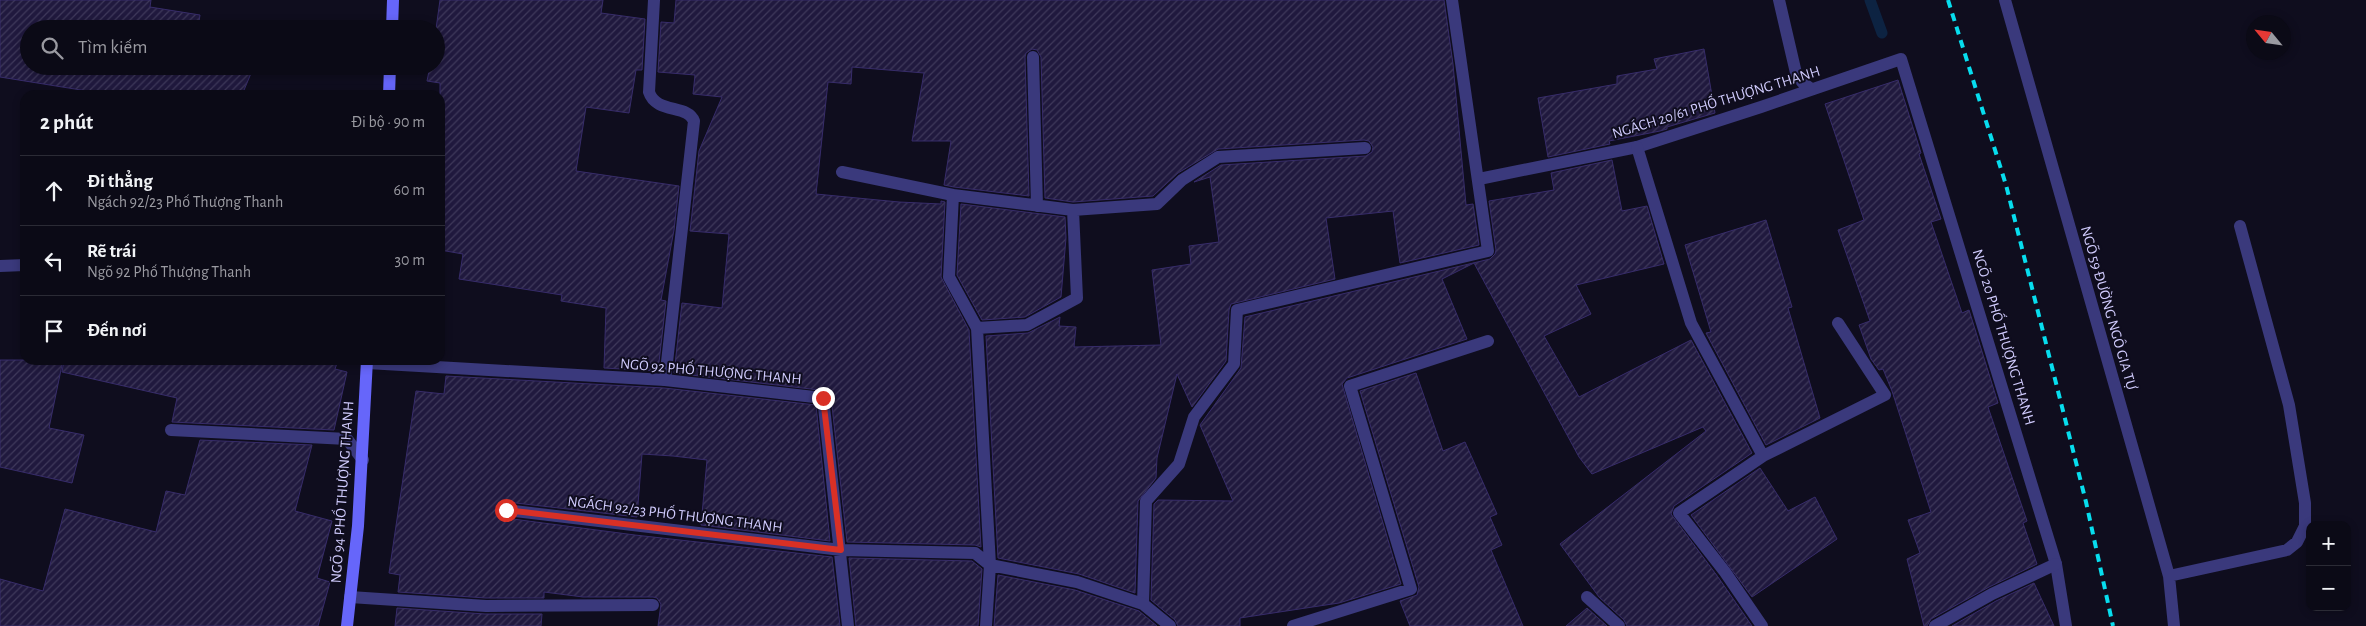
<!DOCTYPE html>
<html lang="vi">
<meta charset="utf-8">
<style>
:root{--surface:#0b0a16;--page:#14131f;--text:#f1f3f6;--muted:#9a9aa1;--line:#2b2b35}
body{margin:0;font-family:"Alegreya Sans",sans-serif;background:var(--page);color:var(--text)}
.controls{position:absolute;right:15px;bottom:15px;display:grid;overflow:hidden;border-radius:10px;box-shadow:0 2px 8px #0003}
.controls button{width:45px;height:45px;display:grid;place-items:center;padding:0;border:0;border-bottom:1px solid var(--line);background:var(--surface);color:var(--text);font:25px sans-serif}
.compass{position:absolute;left:2246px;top:15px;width:45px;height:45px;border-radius:50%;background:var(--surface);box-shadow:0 2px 8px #0003;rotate:299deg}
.stop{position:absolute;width:15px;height:15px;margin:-11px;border:4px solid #d93025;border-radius:50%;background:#fff}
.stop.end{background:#d93025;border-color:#fff;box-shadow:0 1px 5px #0008}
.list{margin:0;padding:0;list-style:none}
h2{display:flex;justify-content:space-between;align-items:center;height:65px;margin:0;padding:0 20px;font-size:21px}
h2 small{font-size:16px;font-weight:400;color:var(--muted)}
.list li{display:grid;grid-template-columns:32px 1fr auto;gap:15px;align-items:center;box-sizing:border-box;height:70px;padding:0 20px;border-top:1px solid var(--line)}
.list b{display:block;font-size:19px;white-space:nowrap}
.list p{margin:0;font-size:16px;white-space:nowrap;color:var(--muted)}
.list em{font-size:16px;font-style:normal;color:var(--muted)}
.icon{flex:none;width:28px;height:28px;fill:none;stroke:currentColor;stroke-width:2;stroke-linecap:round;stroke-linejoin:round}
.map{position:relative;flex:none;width:2366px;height:626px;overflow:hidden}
.search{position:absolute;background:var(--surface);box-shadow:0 2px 8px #0003;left:20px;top:20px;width:425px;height:55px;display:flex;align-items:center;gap:12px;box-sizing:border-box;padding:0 18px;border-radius:28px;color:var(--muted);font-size:19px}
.panel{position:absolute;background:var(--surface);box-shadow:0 2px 8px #0003;left:20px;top:90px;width:425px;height:275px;border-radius:15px}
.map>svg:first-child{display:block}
</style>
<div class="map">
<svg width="2366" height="626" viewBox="0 0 2366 626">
<defs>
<pattern id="building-hatch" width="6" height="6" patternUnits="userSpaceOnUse" patternTransform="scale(1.25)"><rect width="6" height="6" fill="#20193e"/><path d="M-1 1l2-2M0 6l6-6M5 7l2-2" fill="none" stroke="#3f395b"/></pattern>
</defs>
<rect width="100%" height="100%" fill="#0f0d1e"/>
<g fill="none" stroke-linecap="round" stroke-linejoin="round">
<!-- stream -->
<path stroke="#0d2342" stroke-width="11" d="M1870 0 1882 33"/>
</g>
<!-- building -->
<path fill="url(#building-hatch)" stroke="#372c6a" d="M0 0H151L150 7 200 15 198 28 199 29H29V66H254L242 95H112L0 77Z
M440 0H603L601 13 645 19 642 70H636L629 113 586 107 576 171 679 186 674 230 661 300 666 301 658 371 604 368 606 308 561 301 562 295 459 279 463 254 440 250V83L427 81 430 66H436V29Z
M676 0H1444L1453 64 1466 205 1473 204 1479 245 1400 263 1393 211 1326 218 1335 279 1231 304 1229 310 1226 361 1192 407 1177 374 1157 458 1156 478 1138 501 1135 593 1079 574 998 558 986 336 1028 333 1060 317 1059 326 1076 327 1074 347 1161 345 1152 270 1191 264 1189 246 1219 242 1210 177 1194 182 1221 165 1366 156 1372 152 1373 147 1369 141 1364 140 1218 149 1178 173 1153 196 1073 202 1045 198 1041 57 1037 50 1032 49 1026 53 1025 57 1029 196 954 187 944 185 951 141H912L924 73 852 67 851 84 828 82 816 194 899 202 941 204V201L945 202 941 277 969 330 981 547 975 545 847 542 831 397 828 391 674 373 682 303 722 308 729 234 690 231 699 151 722 97 693 94 695 75 658 72 661 22 674 23Z
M1704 49 1715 113 1667 127V129L1660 131 1609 141 1610 144 1548 157 1538 98 1617 84V76L1657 69 1654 59Z
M1898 80 1921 153 1919 154 1941 219 1931 222 1962 313 1969 310 1974 326 1998 403 1988 407 2027 521 2023 523 2037 564 1989 587 1931 619 1927 626H1924L1907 559 1920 553 1908 520 1931 512 1892 391 1883 369 1879 370 1871 359 1859 325 1870 321 1838 230 1864 220 1825 104Z
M1612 160 1622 211 1647 206 1664 264 1576 285 1591 314 1544 336 1579 397 1691 340 1752 453 1674 506 1671 514 1718 577 1752 626H1627L1624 620 1599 597 1560 544 1706 431 1703 427 1592 474 1579 457 1474 263 1442 279 1467 339 1347 378 1342 384 1401 584 1339 603 1240 618V626H1178L1175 620 1151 600 1154 504 1158 500 1233 501 1200 425 1241 368 1245 317 1490 259 1495 254 1496 250 1489 201 1554 190 1551 173Z
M961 204 1065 217 1066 238 1061 297 1025 317 982 320 957 275Z
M1766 220 1792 307 1788 308 1820 418 1766 445 1706 333 1711 332 1685 245Z
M0 360H63L49 428 84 435 72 483 0 467Z
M64 360H338L335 369 347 372 334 430 172 422 177 398 62 372Z
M1416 373 1443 451 1465 442 1497 514 1490 517 1502 545 1491 550 1523 626H1410L1400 601 1417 595 1419 587 1360 391Z
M446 376 664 388 816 405 830 541 701 525 707 460 673 456 642 454 637 517 507 502 500 505 498 510 501 516 505 518 635 535 832 557 840 626H658L661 604 657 598 653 597H583L544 592V598H486L398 592 400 575 389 573 416 391 444 394Z
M200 440 312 445 295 511 332 521 317 578 330 582 318 626H0V579L43 591 65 509 156 532 166 491 185 495Z
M1760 468 1788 511 1815 497 1837 539 1752 597 1691 515Z
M849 558 972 561 982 569 978 626H856Z
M998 575 1075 590 1139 611 1157 626H994Z
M2034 583 2054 626H1952L1996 601Z
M397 608 485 614H542L541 626H395Z
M1587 608 1607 626H1566Z"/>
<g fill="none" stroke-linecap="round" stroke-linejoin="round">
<!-- lane -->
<path stroke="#3a397c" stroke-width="12" d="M654 0 649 92C656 114 688 104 694 121L665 380
M1779 0 1796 73 1802 82 1811 89
M1479 179 1637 147 1761 107 1901 59 2056 564 2066 626
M1143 604 1146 501 1179 464 1194 417 1234 364 1237 310 1488 251 1452 0"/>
<!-- street -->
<path stroke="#3a397c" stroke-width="12" d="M2005 0 2169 576 2174 626
M1033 57 1037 206
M1637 147 1691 323 1763 456
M842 172 953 195
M0 266 25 265
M977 328 1027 325 1077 298 1073 210
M367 363 665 380 823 398 848 626
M171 430 347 439 363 460
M506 510 841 550 975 553 990 565 1077 582 1143 604 1170 626
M2169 576 2287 550 2297 542 2305 526V503L2289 405 2240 226
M350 597 486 606 653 605
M1587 597 1619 626
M986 626 990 565 977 328 949 277 953 195 1073 210 1157 204 1182 180 1218 157 1365 148
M1293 626 1411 589 1350 386 1488 341
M1762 626 1725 572 1679 513 1763 456 1885 395 1838 323
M1935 626 1992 594 2056 564"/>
<!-- secondary -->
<path stroke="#6666fa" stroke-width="12" d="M392 29 393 0
M389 95 390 66
M347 626 358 526 367 360"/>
<!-- rail -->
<path stroke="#07ddee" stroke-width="4" stroke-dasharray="8 6" stroke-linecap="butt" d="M1948 0 2006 185 2086 502 2113 626"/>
</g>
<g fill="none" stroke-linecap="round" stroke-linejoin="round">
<!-- route -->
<path stroke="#d93025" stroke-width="6" d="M506 510 841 550 823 398"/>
</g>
<g text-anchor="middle" stroke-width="4" stroke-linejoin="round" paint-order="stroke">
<!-- street labels -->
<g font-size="15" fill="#d0cbfd" stroke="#0f0d1e">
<text transform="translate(1716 102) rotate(-17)" y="5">NGÁCH 20/61 PHỐ THƯỢNG THANH</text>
<text transform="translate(2109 308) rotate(74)" y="5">NGÕ 59 ĐƯỜNG NGÔ GIA TỰ</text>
<text transform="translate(2004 337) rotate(73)" y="5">NGÕ 20 PHỐ THƯỢNG THANH</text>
<text transform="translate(711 371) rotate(5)" y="5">NGÕ 92 PHỐ THƯỢNG THANH</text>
<text transform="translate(342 492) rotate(-86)" y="5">NGÕ 94 PHỐ THƯỢNG THANH</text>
<text transform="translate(675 514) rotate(7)" y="5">NGÁCH 92/23 PHỐ THƯỢNG THANH</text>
</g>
</g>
</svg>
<div class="controls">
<button>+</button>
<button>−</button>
</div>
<svg class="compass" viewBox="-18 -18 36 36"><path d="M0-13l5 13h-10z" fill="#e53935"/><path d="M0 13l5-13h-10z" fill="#9a9aa1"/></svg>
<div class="stop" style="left:506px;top:510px"></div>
<div class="stop end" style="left:823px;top:398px"></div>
<div class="search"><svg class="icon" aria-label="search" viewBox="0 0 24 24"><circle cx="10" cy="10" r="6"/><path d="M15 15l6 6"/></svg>Tìm kiếm</div>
<section class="panel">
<h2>2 phút<small>Đi bộ · 90 m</small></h2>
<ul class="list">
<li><svg class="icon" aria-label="ahead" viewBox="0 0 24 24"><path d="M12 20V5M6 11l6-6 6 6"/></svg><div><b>Đi thẳng</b><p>Ngách 92/23 Phố Thượng Thanh</p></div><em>60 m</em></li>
<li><svg class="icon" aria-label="left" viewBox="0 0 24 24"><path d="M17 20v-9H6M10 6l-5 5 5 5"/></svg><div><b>Rẽ trái</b><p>Ngõ 92 Phố Thượng Thanh</p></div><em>30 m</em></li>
<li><svg class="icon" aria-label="arrive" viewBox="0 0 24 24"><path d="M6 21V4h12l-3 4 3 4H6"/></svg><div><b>Đến nơi</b></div></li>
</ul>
</section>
</div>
